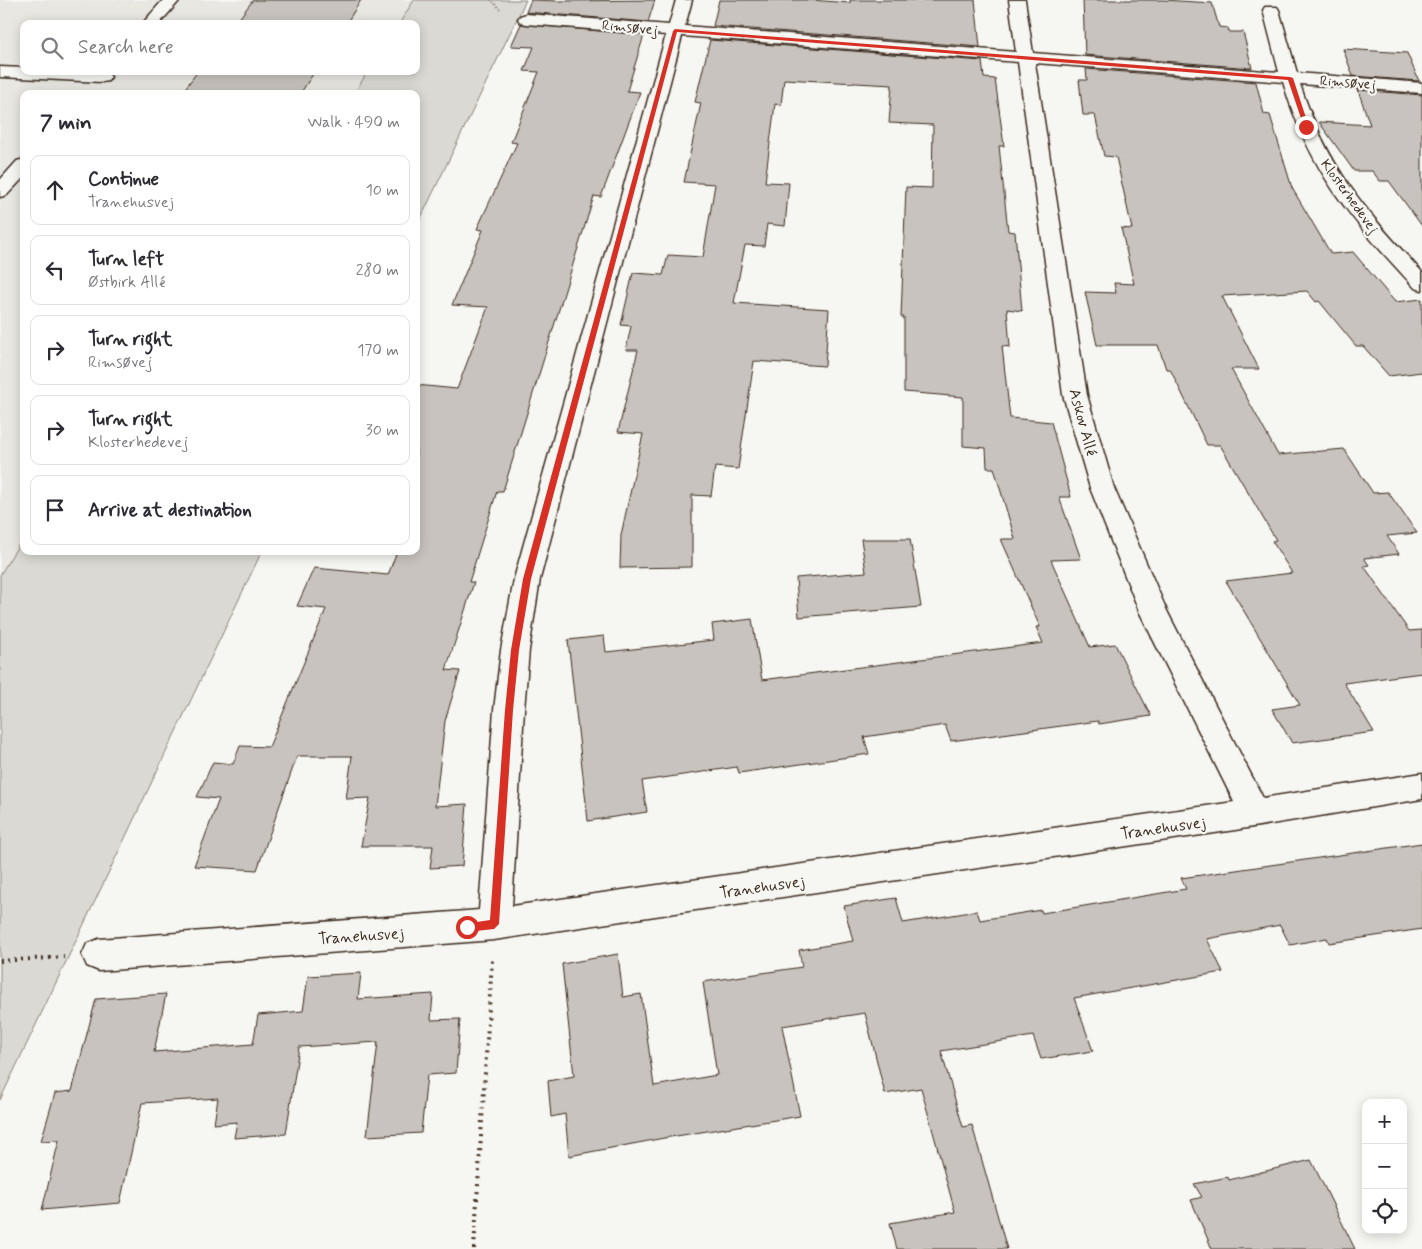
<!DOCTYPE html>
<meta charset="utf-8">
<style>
:root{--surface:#fff;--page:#f2f2f3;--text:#2b2b33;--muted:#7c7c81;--line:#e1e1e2}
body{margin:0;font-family:Mynerve,sans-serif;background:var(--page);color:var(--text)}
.controls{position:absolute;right:15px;bottom:15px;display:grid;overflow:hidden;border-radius:10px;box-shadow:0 2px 12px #0003}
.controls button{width:45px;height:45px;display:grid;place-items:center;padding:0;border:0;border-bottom:1px solid var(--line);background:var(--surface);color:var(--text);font:25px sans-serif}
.stop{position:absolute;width:15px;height:15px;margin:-11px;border:4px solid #d93025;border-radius:50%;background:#fff}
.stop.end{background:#d93025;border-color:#fff;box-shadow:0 1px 5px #0008}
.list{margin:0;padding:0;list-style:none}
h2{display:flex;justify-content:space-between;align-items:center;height:65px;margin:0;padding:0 20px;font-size:21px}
h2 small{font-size:16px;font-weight:400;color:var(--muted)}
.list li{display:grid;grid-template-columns:32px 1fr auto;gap:15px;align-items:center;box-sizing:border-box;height:70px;margin:0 10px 10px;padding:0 10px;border:1px solid var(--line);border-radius:10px}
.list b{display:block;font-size:19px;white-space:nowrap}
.list p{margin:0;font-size:16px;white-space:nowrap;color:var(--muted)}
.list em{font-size:16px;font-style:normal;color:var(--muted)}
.icon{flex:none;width:28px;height:28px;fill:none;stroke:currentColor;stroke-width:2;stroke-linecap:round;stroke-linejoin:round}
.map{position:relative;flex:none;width:1422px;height:1249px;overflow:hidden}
.search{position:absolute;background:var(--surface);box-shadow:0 2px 12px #0003;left:20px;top:20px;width:400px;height:55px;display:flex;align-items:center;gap:12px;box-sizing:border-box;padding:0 18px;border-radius:10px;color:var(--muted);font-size:19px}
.panel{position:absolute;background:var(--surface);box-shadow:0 2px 12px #0003;left:20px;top:90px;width:400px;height:465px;border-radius:10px}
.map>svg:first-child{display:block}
</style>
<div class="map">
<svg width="1422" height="1249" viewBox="0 0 1422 1249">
<rect width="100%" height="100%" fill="#f6f6f2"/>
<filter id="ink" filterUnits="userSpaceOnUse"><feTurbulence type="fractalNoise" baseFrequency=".02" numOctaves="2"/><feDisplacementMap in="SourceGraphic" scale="10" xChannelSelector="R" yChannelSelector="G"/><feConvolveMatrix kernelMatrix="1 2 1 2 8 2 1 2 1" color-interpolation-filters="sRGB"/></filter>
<g filter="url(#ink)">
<!-- built -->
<path fill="#e8e7e2" d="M0 0H414L399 24H24V71H368L354 94H24V536L0 575Z"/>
<!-- green -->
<path fill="#dad9d3" stroke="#8a8278" d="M414 0H526L416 228V94H354L368 71H416V24H399Z
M24 536V551H262L0 1100V575Z"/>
<!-- building -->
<path fill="#c8c3be" stroke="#3b2a1e" d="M253 0H361L346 24H235Z
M531 0 559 1 655 0 648 22 526 12Z
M719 0H811L850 3V0H975L980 47 713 26Z
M1083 0H1163L1212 3 1219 27 1228 28 1229 32H1243L1252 68 1085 55Z
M521 24 644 35 627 91 640 92 601 197 594 196 503 491H497L469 582H474L446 670 460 671 445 721 435 806 467 804 462 866 430 868 433 846H361L370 798 346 799 352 756H297L257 870 194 866 219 799 197 797 213 762 233 764 240 746 269 747 326 609 297 606 314 568 388 575 397 551H416V385L457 389 488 307 452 305 483 230 477 229 517 143 511 142 539 72 524 71 534 47 511 46Z
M710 40 982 61 984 78 995 79 1004 146H999L1008 231 1015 232 1022 311 1007 309 1010 347 1002 346 1010 418 1051 422 1071 497H1059L1081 559 1051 560 1090 647 1115 644 1151 716 1099 724 1098 721 951 741 945 725 864 737 869 754 739 773 737 767 642 781 647 812 588 821 568 640 604 636 606 652 714 640 712 624 752 619 762 680 1043 643 1036 627H1040L1001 539H1015L994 468H987L986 448 963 446V397L904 392V317H901L906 187 932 188 933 125 889 123 892 85 784 79 781 105 775 104 765 182 789 183 785 226 767 224 764 246 745 245 734 303 829 309 825 366 754 361 738 469 715 467 711 496 692 495V567L620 568 621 535 643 434 618 432 638 350H626L631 326 621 325 633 273 663 275 668 255 703 257 715 184 684 182 701 103 695 102Z
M1343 49 1407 53 1419 81 1353 76Z
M1086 69 1256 82 1264 114 1270 115 1292 188 1331 254 1353 252 1395 302 1422 299V372L1389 376 1363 346H1356L1319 301 1316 302 1307 291 1222 296 1259 369H1231L1278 455 1344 449 1373 493 1388 492 1417 533 1387 536 1399 554 1364 558 1369 565 1364 566 1409 631 1422 630V673L1344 683 1374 732 1292 743 1272 709 1300 705 1226 581 1292 573 1272 541 1276 540 1220 445H1207L1170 369H1166L1158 345H1097L1085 292 1116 293 1114 283 1134 284 1121 228 1132 229 1116 157 1104 156 1095 115H1083L1079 80H1087Z
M198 71H315L300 94H181Z
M1358 90 1422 95V226L1389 181H1380L1372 171H1354L1319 122 1370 125Z
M861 539H910L921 607 799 617 796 578 866 572Z
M1422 843V929L1329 943 1327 938 1290 945 1280 925 1207 939 1223 972 1074 998 1093 1051 1041 1059 1033 1036 941 1051 963 1127 972 1125 1007 1249H897L890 1223 955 1212 921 1088 885 1094 865 1013 782 1026 800 1116 664 1138 569 1156 565 1114 551 1117 548 1081 574 1076 562 964 618 954 623 997 641 994 654 1086 717 1075 703 982 802 967 799 950 853 941 844 906 896 898 903 923 977 911 980 920 1041 910 1042 913 1186 889 1181 878Z
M361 973 358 999 433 994 431 1020 460 1019 456 1073 427 1075 421 1133 367 1136 378 1042 299 1047 286 1134 234 1138 237 1122 214 1124 218 1098 142 1103 120 1203 42 1210 59 1140 41 1141 55 1093 72 1091 96 999 166 994 154 1052 253 1044 258 1015 303 1011 308 976Z
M1311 1160 1355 1249H1212L1191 1200 1202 1197 1194 1184 1228 1177 1229 1180Z"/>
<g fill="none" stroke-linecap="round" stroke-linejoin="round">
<defs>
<path id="minor" d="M163 0H180L159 24H142Z
M676 0H692L685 26 1016 52 1009 0H1025L1033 53 1279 72 1263 10 1265 7H1277L1279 10 1297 73 1422 83V93L1300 84C1327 167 1364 209 1422 272V290L1415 288C1352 220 1310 173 1283 82L1035 63 1087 395 1114 488 1167 611 1263 798 1422 773V799L1235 830 494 940 99 971 87 966 82 955 87 944 99 939 479 910 494 710 501 650 514 579 666 35 526 24 520 22 518 19 520 16 526 14 669 25ZM682 36 1018 62 1063 395 1090 488 1139 611 1234 802 512 906 524 710 529 650 540 579Z
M0 67 24 68V71L102 72 108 73 111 77 108 81 102 82 0 77Z
M24 159V177L7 195 0 197V180L17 161Z"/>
</defs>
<!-- minor casing -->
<use href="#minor" stroke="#3b2a1e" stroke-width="3"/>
<!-- path-far1 -->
<path stroke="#3b2a1e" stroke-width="2" stroke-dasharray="0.5 2.5" stroke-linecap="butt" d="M491 0 501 10"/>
<!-- path -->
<path stroke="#3b2a1e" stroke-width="4" stroke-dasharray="2 5" stroke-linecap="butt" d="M0 961 64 957
M474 1249 492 960"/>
<!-- minor -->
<use href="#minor" fill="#f6f6f2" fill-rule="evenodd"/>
</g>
</g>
<!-- route -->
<path fill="#d93025" d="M675 29 1290 77 1293 78 1309 127 1306 129 1304 127 1288 80 677 32 531 579 519 650 513 710 499 924 494 929 467 932 462 927 464 924 490 920 505 710 511 650 523 579 673 31Z"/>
<g text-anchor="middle" stroke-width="4.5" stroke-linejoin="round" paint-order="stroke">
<!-- far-street labels -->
<g font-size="14" fill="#3b2a1e" stroke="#f6f6f2">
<text transform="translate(630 27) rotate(5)" y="5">Rimsøvej</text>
<text transform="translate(1348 82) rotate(4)" y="5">Rimsøvej</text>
<text transform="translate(1350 196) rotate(54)" y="5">Klosterhedevej</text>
</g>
<!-- street labels -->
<g font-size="16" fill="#3b2a1e" stroke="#f6f6f2">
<text transform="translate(1084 422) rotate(75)" y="6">Askov Allé</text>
<text transform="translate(1163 827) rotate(-8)" y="6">Tranehusvej</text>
<text transform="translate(762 886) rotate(-8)" y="6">Tranehusvej</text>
<text transform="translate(361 935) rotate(-4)" y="6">Tranehusvej</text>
</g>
</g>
</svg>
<div class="controls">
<button>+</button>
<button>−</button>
<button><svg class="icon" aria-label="locate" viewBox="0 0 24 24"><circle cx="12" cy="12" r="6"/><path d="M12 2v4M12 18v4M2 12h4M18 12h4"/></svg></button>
</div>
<div class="stop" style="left:467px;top:927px"></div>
<div class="stop end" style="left:1306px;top:127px"></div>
<div class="search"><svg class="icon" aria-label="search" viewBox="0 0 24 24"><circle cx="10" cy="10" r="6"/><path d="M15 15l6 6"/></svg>Search here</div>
<section class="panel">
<h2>7 min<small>Walk · 490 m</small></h2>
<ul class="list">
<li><svg class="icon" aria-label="ahead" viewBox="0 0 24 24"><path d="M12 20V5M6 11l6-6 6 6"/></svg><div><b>Continue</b><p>Tranehusvej</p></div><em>10 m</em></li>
<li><svg class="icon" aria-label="left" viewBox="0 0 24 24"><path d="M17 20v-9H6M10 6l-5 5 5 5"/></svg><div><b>Turn left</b><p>Østbirk Allé</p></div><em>280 m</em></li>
<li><svg class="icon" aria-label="right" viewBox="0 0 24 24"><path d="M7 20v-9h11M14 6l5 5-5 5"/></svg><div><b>Turn right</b><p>Rimsøvej</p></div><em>170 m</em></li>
<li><svg class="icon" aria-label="right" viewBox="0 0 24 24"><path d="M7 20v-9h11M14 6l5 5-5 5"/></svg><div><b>Turn right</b><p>Klosterhedevej</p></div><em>30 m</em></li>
<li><svg class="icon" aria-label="arrive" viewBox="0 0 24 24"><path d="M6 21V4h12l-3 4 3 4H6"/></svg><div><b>Arrive at destination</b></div></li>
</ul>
</section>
</div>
